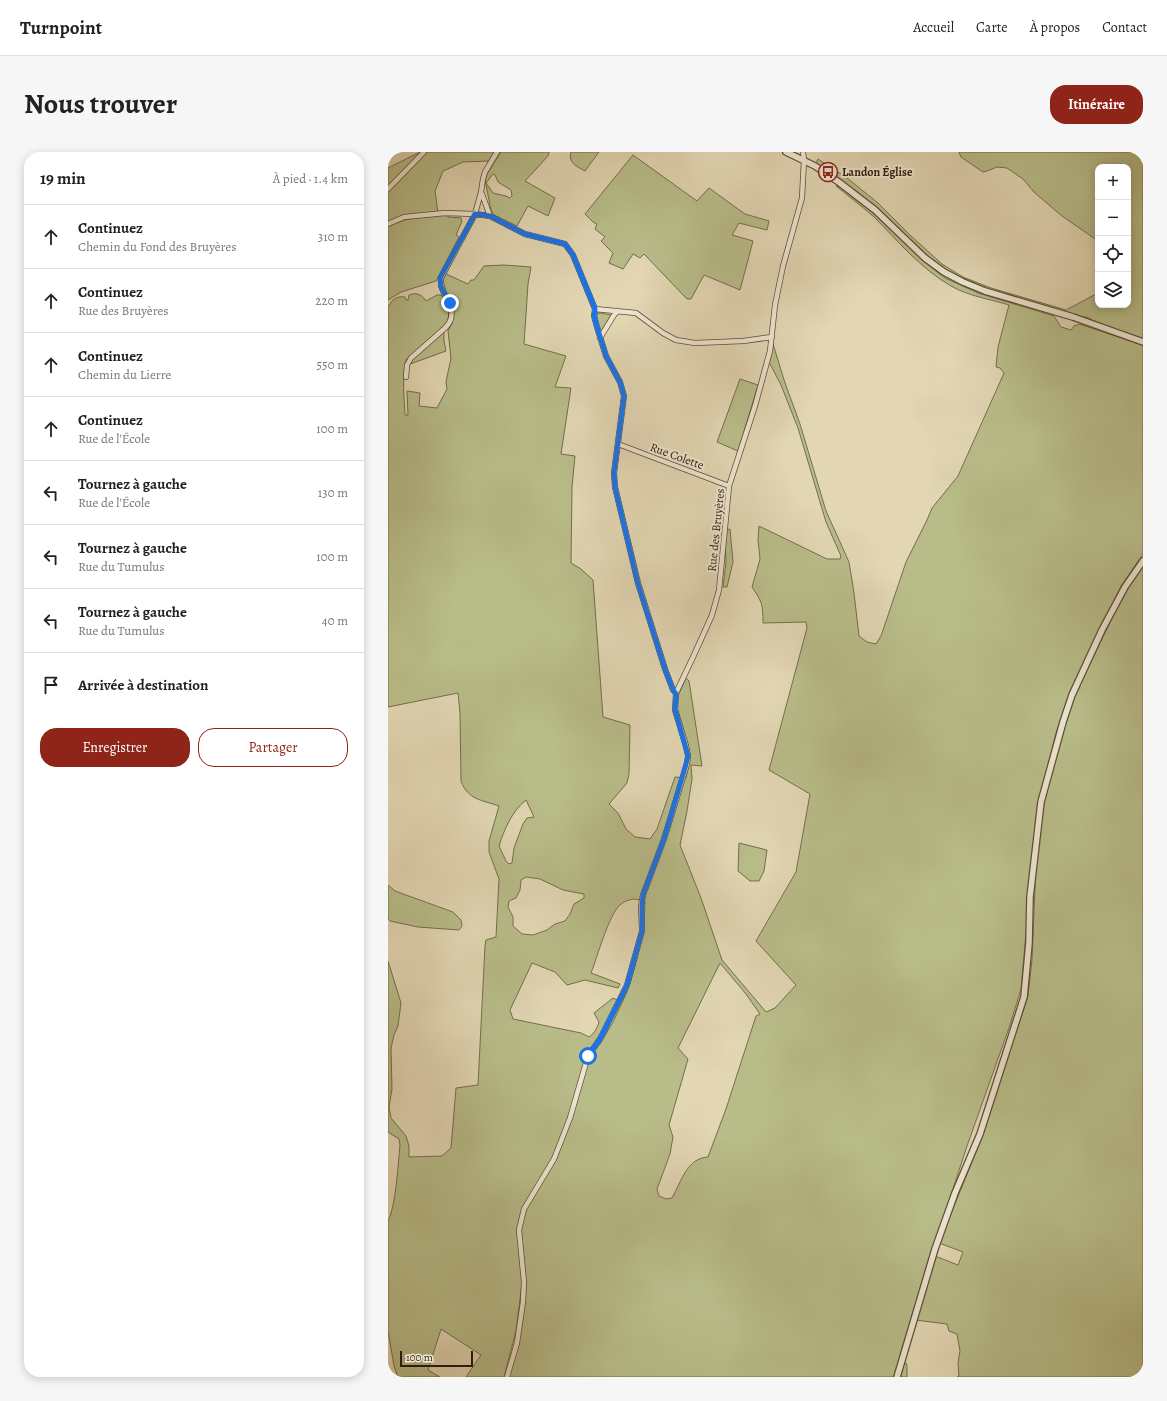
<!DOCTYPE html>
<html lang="fr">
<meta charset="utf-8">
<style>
:root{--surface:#fff;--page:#f6f6f6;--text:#222;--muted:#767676;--line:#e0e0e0;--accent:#8f2418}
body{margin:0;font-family:Alegreya,serif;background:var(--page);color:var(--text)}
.controls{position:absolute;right:12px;top:12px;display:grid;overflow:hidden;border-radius:8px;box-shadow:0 2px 10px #0003}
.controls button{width:36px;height:36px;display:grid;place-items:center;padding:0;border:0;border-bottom:1px solid var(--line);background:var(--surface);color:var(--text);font:20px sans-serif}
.scale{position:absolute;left:12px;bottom:10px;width:73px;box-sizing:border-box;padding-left:4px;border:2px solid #2e200f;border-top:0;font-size:11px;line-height:14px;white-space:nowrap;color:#2e200f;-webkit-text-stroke:3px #ece4ce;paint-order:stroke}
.stop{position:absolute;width:12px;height:12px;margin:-9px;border:3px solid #1a73e8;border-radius:50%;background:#fff}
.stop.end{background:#1a73e8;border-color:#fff;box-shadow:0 1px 4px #0008}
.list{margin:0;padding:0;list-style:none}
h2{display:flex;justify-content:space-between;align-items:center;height:52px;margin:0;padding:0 16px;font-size:17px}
h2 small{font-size:13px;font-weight:400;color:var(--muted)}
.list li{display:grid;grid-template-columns:26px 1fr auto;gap:12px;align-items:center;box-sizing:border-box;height:64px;padding:0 16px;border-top:1px solid var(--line)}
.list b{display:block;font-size:15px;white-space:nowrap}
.list p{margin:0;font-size:13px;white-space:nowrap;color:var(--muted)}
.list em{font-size:13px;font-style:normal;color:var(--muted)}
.actions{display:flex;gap:8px;padding:12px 16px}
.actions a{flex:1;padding:9px 0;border:1px solid var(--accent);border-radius:16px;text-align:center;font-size:14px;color:var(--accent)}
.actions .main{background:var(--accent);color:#fff}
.icon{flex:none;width:22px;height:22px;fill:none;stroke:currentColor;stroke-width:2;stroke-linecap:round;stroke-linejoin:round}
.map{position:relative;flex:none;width:755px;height:1225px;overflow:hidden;border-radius:16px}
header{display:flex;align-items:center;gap:24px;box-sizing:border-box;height:56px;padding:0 20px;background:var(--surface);border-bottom:1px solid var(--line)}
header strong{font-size:19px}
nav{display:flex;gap:22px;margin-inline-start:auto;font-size:14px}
.intro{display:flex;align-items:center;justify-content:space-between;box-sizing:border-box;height:96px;padding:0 24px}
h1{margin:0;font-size:28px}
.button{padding:10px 18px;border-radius:16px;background:var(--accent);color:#fff;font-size:14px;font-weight:700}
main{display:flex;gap:24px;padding:0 24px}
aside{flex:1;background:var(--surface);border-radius:16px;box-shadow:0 2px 10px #0003}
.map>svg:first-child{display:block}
</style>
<header>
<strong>Turnpoint</strong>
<nav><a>Accueil</a><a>Carte</a><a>À propos</a><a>Contact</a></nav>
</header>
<div class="intro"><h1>Nous trouver</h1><a class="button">Itinéraire</a></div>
<main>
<aside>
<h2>19 min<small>À pied · 1.4 km</small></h2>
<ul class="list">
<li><svg class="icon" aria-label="ahead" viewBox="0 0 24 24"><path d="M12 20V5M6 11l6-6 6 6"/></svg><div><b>Continuez</b><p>Chemin du Fond des Bruyères</p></div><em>310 m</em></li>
<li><svg class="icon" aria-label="ahead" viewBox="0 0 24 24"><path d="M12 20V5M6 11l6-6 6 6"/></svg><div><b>Continuez</b><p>Rue des Bruyères</p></div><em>220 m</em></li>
<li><svg class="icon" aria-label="ahead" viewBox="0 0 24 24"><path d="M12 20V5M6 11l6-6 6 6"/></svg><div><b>Continuez</b><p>Chemin du Lierre</p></div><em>550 m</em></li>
<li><svg class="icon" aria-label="ahead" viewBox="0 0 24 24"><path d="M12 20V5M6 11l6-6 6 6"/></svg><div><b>Continuez</b><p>Rue de l'École</p></div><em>100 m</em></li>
<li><svg class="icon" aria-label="left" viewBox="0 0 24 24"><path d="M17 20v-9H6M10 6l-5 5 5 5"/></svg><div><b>Tournez à gauche</b><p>Rue de l'École</p></div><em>130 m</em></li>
<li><svg class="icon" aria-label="left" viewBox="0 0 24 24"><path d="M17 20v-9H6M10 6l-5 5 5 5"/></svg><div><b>Tournez à gauche</b><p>Rue du Tumulus</p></div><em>100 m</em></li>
<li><svg class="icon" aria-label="left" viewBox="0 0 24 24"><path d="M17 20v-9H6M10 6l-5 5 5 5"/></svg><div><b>Tournez à gauche</b><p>Rue du Tumulus</p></div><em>40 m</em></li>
<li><svg class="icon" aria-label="arrive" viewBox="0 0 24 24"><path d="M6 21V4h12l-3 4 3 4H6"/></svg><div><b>Arrivée à destination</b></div></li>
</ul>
<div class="actions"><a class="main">Enregistrer</a><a>Partager</a></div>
</aside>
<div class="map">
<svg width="755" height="1225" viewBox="0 0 755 1225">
<rect width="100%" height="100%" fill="#e2d6b3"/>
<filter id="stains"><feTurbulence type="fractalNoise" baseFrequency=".005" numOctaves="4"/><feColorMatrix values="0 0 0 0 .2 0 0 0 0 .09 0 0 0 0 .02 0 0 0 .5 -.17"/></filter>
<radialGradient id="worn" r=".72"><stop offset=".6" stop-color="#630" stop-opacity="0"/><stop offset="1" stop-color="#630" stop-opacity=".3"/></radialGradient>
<!-- green -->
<path fill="#b8bc89" stroke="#736e4c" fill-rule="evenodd" d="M32 0H106L101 9 75 10 55 19 47 39 50 61 0 70V16Z
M113 0H161L160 4 137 29 167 46 160 64 140 54 129 74 106 63 103 58 97 28 99 22ZM105 22 107 23 110 30 123 38 124 44 122 46 118 44 105 41 98 31Z
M183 0H211L197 19C188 14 180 11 183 0Z
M571 0H755V187L704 170 703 167 698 165H689L613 143 569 126 538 105 488 56 469 40 428 11 430 7 459 26 490 51 522 83 554 112 575 125 603 136 678 158 710 141V153H740V15H710V89L674 64 647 41 635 27 619 16 609 15 599 19 595 20 573 5Z
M245 3 309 49 321 36 357 62 381 69 379 78 351 71 344 83 365 89 352 138 316 123 303 147H299L256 102 252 106 245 102 235 117 221 111 225 101 213 89 217 85 207 77 209 72 205 70 197 62Z
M448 34 456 36 467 44 492 66 539 112 557 126 590 141 666 164 673 175 683 178 686 174 691 172 755 193V402L733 434 683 537 668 581 649 657 633 837 622 873 579 994 547 1092 507 1225H120L131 1190 134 1131 128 1179 116 1225H78L93 1203 53 1177 40 1218 52 1225H10L6 1214 0 1179V1069C8 1053 10 1013 12 993L11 987 0 980V809L13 851 10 874 6 883 3 896 4 937 1 955 3 966 18 984 21 994V1005L54 1004 63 996 68 936 90 933 97 794 98 788 108 785 111 727 101 700V689L111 654C94 648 80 648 73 629L72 561 70 541 0 555V153L1 154C4 147 9 144 17 145L18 148H20L21 143C29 140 34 143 38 149L49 143H54C61 154 63 161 58 173L18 208C14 226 16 245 17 263H20L19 239 32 241 31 254 49 256 59 237 58 230 63 206 60 179 64 171V156L63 152 56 139 54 132 56 121 80 132 83 128H86L96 114 116 113 143 115 140 132 136 192 178 204 167 235 183 236 173 302 187 304 184 335 183 411 193 417 205 428 215 565 242 573 241 622 239 631 221 652 230 661 238 677 247 685 262 687 269 677 287 625 298 626 301 611V597L289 555 290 544 298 526 301 529 314 614 303 613 304 627 299 659 292 693 313 746 334 808 378 860 387 856 408 833 368 789 408 720 422 642 381 618 419 476 418 470 375 471C375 452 374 450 364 435L372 407 370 388 371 374 439 407H452L453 404 438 370 410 276 393 233 381 210 385 192 397 231 412 272 438 359 461 410 466 441 471 484 479 490 488 492 493 484 518 410 539 368 544 356 570 324 616 221 612 216 608 215 610 195 621 153C602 147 580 144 563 134 533 117 510 89 486 65 474 54 460 44 448 34ZM138 648 146 665 139 666 135 672 126 696 124 711 121 712 118 709 111 694C116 678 124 659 138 648ZM138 725 152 727 175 738 196 742V746L186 752 182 762 177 769 167 772 159 778 145 783 134 782 125 774V765L120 755 121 749 128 746 132 738 133 728ZM246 747 257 749 256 777 246 818 239 840 225 870 212 892 207 889C217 878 226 863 229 848L225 846 206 861 211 870C209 876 207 881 201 885L193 881 125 867 122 858 144 811 167 820 179 833 197 828 230 836 232 832 203 821C209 806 221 762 232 753 236 749 241 748 246 747ZM332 811 358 842 372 862 368 864 338 957 320 1005C299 1006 293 1030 284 1046L278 1047 271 1044 269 1037 282 1002 285 985 281 973 300 907 290 896Z
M46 63H60V65L73 66 74 69 68 83 71 85 48 129 13 140 0 148V74L16 68Z
M212 161 223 163 213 180H212C210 174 208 168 209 162Z
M56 179V189L58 199 22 212 24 207Z
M352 227 370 233 350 299 329 290Z
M342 377 345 410 339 435H335L338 410 337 388 338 378Z
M755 413V1225H569L571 1224 570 1211 572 1199 569 1182 561 1179 559 1172 527 1168 547 1104 570 1113 575 1100 551 1091 593 988 640 844 644 808 648 713 654 655 675 577 686 545 726 462 743 430Z
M351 691 379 698 376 719 371 729H362L350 719Z
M0 733 7 739 65 760 73 768 74 774 71 778 30 775 2 769 0 767Z
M515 1211H518L519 1213V1225H511Z"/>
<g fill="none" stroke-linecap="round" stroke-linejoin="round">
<defs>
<path id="minor" d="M0 37 36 0
M94 42 102 64
M0 72 16 65 57 61 87 62 102 64 137 82 177 92 185 103 207 157 248 161 275 181 288 188 307 191 355 189 384 185
M207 157 206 164 209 175 218 204 232 230 236 244 226 321 227 335 250 431 277 517 285 538 288 541
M212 186 226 163 230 159
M18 225 19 213 23 206 57 176C75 159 50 143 53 126L87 62 93 40 95 27 97 20 109 0
M230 292 341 334
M119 1225 129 1191 135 1150 136 1130 131 1078 136 1057 166 1007 182 966 200 904 212 887 239 833 254 779 253 754 255 743 276 687 299 612 300 604 298 594 287 558 288 541 306 503 324 463 331 438 341 334 367 254 382 199 387 153 395 114 414 46 416 8 415 0"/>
<path id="tertiary" d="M398 0 427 14 452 31 487 58 537 106 556 120 575 130 597 139 685 165 755 190
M509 1225 547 1097 567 1041 592 982 636 845 641 791 642 745 653 650 675 570 684 543 714 478 737 435 755 409"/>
</defs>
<!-- minor casing -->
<use href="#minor" stroke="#5b4e38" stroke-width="6"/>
<!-- tertiary casing -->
<use href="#tertiary" stroke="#5b4e38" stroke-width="8"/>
<!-- minor -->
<use href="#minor" stroke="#ece4ce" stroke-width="4.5"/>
<!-- tertiary -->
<use href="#tertiary" stroke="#ece4ce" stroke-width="5.5"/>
</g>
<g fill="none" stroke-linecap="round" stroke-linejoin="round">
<!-- route -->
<path stroke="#1a73e8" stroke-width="5" d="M62 151 53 135 52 126 87 62 102 64 137 82 177 92 185 103 207 157 206 164 209 175 218 204 232 230 236 244 226 321 227 335 250 432 277 517 285 538 288 542 287 558 300 604 298 612 276 687 255 743 254 754V779L239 833 212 887 200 904"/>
</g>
<!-- icons -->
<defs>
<symbol id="bus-ring" viewBox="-11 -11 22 22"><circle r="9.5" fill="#ece4ce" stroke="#8f2418" stroke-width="1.5"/><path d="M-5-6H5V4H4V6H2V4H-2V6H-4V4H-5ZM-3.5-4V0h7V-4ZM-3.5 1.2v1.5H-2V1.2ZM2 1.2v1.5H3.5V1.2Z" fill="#8f2418"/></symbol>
</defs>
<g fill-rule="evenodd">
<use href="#bus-ring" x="429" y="9" width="22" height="22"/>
</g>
<g text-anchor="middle" stroke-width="4" stroke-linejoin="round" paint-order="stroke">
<!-- poi labels -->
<g font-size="12" font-weight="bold" fill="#2e200f" stroke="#ece4ce" text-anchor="start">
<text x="454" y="24">Landon Église</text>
</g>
<!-- street labels -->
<g font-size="12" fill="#2e200f" stroke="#ece4ce">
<text transform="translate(289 304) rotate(20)" y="4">Rue Colette</text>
<text transform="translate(328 378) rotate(-84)" y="4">Rue des Bruyères</text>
</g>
</g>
<rect width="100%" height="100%" filter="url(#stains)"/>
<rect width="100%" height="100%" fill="url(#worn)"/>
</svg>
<div class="controls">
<button>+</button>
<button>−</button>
<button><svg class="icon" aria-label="locate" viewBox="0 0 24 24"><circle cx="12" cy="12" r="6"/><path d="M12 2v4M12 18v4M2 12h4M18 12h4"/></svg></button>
<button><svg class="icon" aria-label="layers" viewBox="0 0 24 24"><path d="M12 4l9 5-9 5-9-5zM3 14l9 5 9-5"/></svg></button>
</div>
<div class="scale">100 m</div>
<div class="stop" style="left:200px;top:904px"></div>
<div class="stop end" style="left:62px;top:151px"></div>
</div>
</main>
